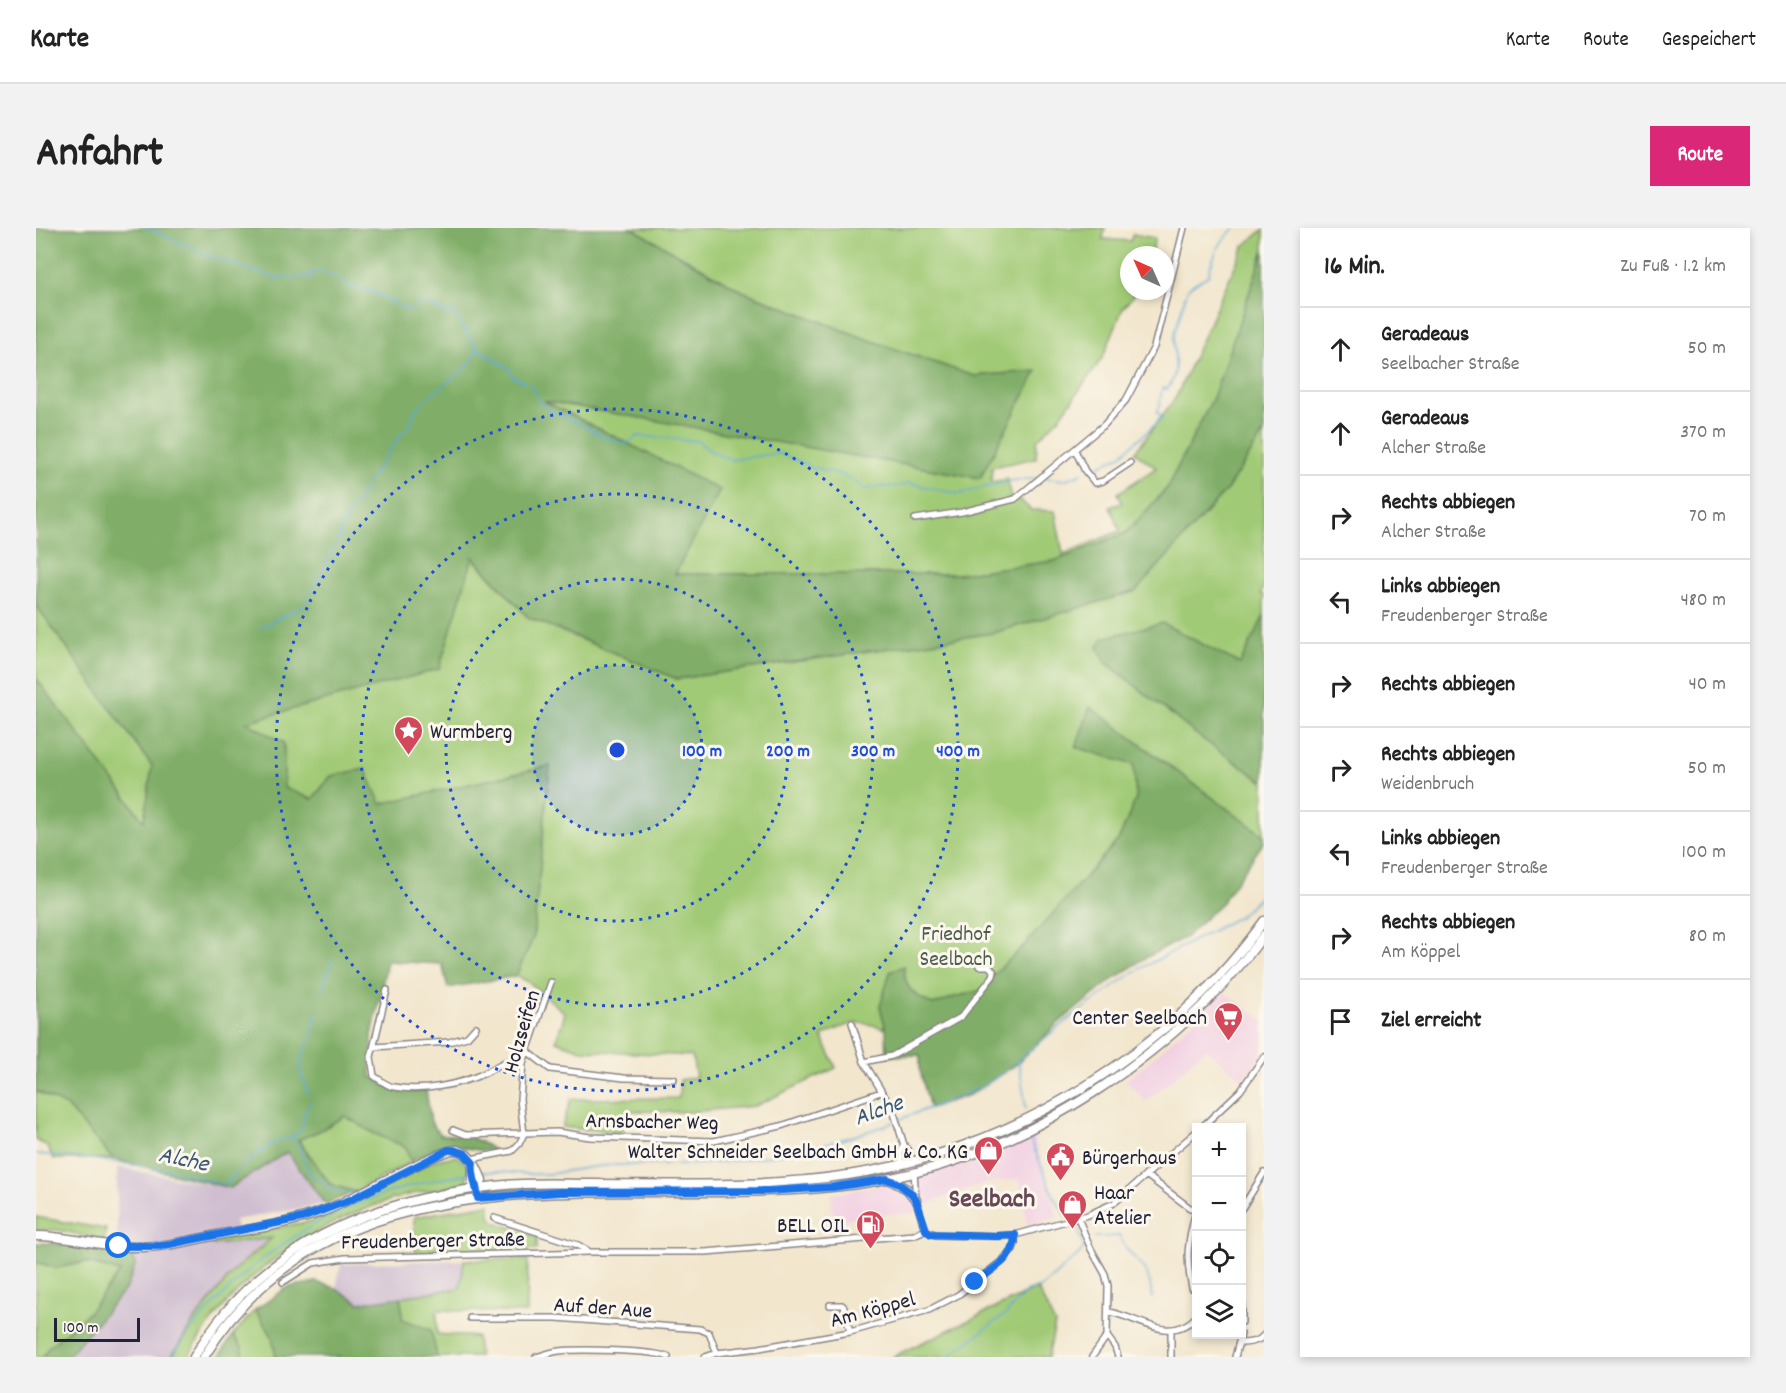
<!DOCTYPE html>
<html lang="de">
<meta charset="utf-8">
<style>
:root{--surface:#fff;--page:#f2f2f2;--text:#222;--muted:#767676;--line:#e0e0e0;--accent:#db2777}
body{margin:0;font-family:Dekko,sans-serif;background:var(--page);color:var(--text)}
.controls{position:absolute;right:18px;bottom:18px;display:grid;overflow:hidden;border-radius:0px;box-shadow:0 3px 9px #0003}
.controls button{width:54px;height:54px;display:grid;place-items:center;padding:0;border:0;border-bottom:2px solid var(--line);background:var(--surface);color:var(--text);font:30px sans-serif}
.compass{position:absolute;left:1084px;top:18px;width:54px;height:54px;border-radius:50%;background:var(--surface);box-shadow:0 3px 9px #0003;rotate:315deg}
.scale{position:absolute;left:18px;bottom:15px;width:86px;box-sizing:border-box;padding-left:6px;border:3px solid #22223b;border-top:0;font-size:16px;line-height:21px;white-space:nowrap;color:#22223b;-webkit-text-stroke:4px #fbf7ec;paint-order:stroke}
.stop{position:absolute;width:18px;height:18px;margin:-14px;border:4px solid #1a73e8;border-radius:50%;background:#fff}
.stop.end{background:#1a73e8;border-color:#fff;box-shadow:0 2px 6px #0008}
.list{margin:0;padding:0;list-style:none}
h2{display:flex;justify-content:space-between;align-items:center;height:78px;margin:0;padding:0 24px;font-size:26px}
h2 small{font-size:20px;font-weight:400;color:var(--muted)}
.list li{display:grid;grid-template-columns:39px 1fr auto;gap:18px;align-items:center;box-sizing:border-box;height:84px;padding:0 24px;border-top:2px solid var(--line)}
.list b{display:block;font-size:22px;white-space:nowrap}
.list p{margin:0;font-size:20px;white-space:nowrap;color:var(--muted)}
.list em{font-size:20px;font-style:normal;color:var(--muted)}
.icon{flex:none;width:33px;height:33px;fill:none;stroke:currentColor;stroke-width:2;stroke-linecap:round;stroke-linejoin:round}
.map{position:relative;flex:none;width:1228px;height:1129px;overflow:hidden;border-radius:0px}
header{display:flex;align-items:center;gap:36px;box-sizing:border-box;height:84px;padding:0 30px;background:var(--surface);border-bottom:2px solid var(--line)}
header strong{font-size:28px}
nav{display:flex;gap:33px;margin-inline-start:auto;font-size:21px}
.intro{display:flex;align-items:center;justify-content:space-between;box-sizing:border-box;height:144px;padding:0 36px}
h1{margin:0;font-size:42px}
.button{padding:15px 27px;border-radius:0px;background:var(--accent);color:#fff;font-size:21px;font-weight:700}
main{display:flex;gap:36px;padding:0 36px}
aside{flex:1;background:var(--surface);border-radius:0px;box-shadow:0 3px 9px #0003}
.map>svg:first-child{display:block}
</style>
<header>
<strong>Karte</strong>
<nav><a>Karte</a><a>Route</a><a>Gespeichert</a></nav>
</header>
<div class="intro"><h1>Anfahrt</h1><a class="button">Route</a></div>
<main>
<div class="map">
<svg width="1228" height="1129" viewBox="0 0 1228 1129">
<rect width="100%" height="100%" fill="#fbf7ec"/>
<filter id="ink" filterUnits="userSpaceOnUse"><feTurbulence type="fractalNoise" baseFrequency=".0167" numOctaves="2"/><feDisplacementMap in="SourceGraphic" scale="12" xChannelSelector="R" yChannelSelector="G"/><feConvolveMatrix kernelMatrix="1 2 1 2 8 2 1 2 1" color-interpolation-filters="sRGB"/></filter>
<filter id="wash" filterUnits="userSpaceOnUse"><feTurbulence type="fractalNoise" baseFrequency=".008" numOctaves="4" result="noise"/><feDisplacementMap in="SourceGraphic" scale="24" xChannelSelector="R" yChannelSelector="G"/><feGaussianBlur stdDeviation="1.35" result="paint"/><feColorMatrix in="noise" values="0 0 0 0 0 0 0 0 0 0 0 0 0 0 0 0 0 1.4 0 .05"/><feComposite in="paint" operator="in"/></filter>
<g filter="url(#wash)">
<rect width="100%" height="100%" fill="#f2e6cd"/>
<!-- built -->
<path fill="#f2cfe2" d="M1188 764 1228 792V821L1223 830 1207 852 1170 821 1110 874 1090 852 1118 829Z
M997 906 1022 989 991 997 984 951 951 955 902 972 878 985 852 986 797 992 795 966 880 950 956 924Z"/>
<!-- industrial -->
<path fill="#cfbdd0" d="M251 924 289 976 198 992 200 1001 177 1013V1017L237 1009 199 1041 158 1093 135 1129H31L100 1035 81 1009V939L193 960Z
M428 1032 425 1060 323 1075 300 1060 305 1036Z"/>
<!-- green -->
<path fill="#a1ca76" stroke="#627658" stroke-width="1.5" d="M596 0H1069L1067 11 1094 13 1097 6 1119 10 1115 27H1093V63H1101L1087 80 1067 129 1025 188 1001 212 1000 230 956 239 955 254 971 251 975 271 984 272 995 282 1019 283 1027 326 1084 303 1074 279 1086 275 1082 265 1120 240 1099 224 1140 169 1208 18 1228 1V22L1177 170 1131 260 1090 305 1018 333 922 346H638L505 172 944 250 1000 143 938 148 830 111 706 63Z
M1228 204V355L1225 366 1228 368V388L1204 436 1126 395 1062 419 1070 434 1161 507 1228 554V608L1054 479 1040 519 1098 536 1100 571 1083 611 987 719 966 739 949 761 897 777C878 767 868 762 868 739L854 744 844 779 850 801C818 790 815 795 786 808L800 840 719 878 653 884 593 883 585 905 526 899 535 871 643 870 644 852 660 849 656 828 546 822 520 813 529 785 493 754 480 748 497 709 514 538 345 576 329 541 295 548 276 572 248 560 209 494 403 441 436 329 492 389 641 451 957 405 1100 363 1192 260Z
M0 372 170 485 121 596 0 586Z
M0 863 30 878 77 931H18L11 918 0 912Z
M309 888 337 905 371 919 373 930 377 933 319 964 294 956 262 911 283 903Z
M421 928 432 937 431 953C411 962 389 962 368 968 279 993 198 1047 152 1129H135L158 1093 199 1041 236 1010 177 1017 176 1013 275 993 357 955 399 932Z
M454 976V988L459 994 501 1008V1021L379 1024 378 989Z
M0 989 70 1001 68 1012 22 1002H0Z
M492 1031 491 1085 401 1082V1106L441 1109 443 1129H401L395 1102 366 1091 365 1069 424 1060 428 1032Z
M0 1034 20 1040 50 1034 84 1044 53 1084 12 1120 7 1129H0Z
M1001 1060 1019 1096 1012 1129H856Z
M219 1082 236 1108 240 1129H208L206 1119 197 1107Z"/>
<!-- forest -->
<path fill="#80ae67" stroke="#516851" stroke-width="1.5" d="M0 0H596L706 63 830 111 938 148 1001 143 944 250 508 173 684 262 639 346H922L1018 333 1090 305 1131 260 1177 170 1228 22V204L1192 260 1100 363 957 405 641 451 492 389 437 329 403 441 210 494 248 515V560L276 571 295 548 329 541 345 576 514 538 497 710 480 748 412 760 406 736 351 733 336 808 335 848 359 862H390L395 894 404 907C430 906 438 908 459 923 440 925 422 915 407 918 397 920 386 928 377 933L373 930 370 919 337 905 309 888 283 903 262 912 294 956 319 964 289 976 251 924 194 960 77 931 30 878 0 863V450L108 593 116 538 0 377Z
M1228 388V554L1161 507 1070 434 1062 419 1067 410 1126 395 1204 436Z
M1054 479 1228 608V614L1186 674 1150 709 1109 730 1072 755 1021 796 981 836 933 867 894 880 884 843V827L851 828 850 801 844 779 854 744 868 738C868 762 878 767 897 777L916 770 949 761 961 743 987 719 1083 611 1100 571 1098 537 1040 519Z
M0 1015 31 1016 94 1026 100 1035 91 1059 31 1129H7L12 1120 53 1084 84 1044 50 1034 20 1040 0 1034Z
M280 1054 300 1060 323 1075 365 1069 366 1091 395 1102 401 1129H240L236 1108 219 1082 252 1059Z
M197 1107 206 1119 208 1129H183Z"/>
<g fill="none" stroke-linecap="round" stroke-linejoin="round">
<!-- stream -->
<path stroke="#5ba7d4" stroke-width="1.5" d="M110 0 181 31 240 50 275 49 273 45 288 44 294 49 297 47 306 55 337 64 373 83 386 73 413 87 416 84 442 121 473 140 477 149 488 154
M493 156 500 163 502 173 513 182 549 198 569 210 591 216 601 208 662 213 674 223 695 232 742 225 770 236 775 240 785 241 787 243C802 244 819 251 829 262L837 259 864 258 873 255 923 266 974 253 1001 250
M391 170 432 138 442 121
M1053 242 1084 228 1126 190V188L1121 185 1124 177 1126 160 1131 161C1144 146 1138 128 1138 111 1138 108 1150 64 1152 61 1156 56 1166 51 1172 48 1176 29 1184 12 1199 0
M1011 250 1028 252 1046 245
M303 311 308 292 323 271 334 251 366 205 375 197C376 186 380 180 388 173
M224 400 269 377 302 313
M285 765 296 732
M983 834 990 881
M272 865 264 842V834L275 808 281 784
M862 892 935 864 957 852 1034 790 1098 744 1204 688 1228 665
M993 908 1019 971 1031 989
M256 909 266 901 268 887 275 873
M0 926C44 929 92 935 135 943 154 946 171 954 190 956 204 939 233 912 256 909L263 919 273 944 296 962 316 965
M446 944C468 942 489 948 510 946 528 944 546 940 565 938 592 935 620 938 647 937 720 934 790 920 858 894
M1060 1009 1084 1008C1088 1023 1104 1032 1111 1046 1115 1054 1115 1062 1116 1070
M137 1129C151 1104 169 1085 189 1065 256 997 339 960 432 946
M911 1129 970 1086 990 1064 1006 1059 1044 1025 1048 1019 1043 1004 1037 995"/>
</g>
</g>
<g filter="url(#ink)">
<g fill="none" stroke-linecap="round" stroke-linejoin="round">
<defs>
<path id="street" d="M1039 222 1049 243 1059 255 1067 253 1094 235
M879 291 926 284 979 271 1068 197 1090 172 1118 119 1148 0
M351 762 335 829 338 848C344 852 351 858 358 859 386 864 423 857 449 845 464 838 470 828 487 835
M816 795 828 834 857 882 868 917 873 923 876 933
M338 819 413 814 431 809 440 799
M491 823 514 841 588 850 638 851
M828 834 856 828 925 789 957 748 958 744 953 738H943
M1165 900 1204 863 1228 829
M417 902 430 907 521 904 554 909 678 913 745 898 845 864
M435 931 476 923 483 916 488 906 484 871 487 835 515 754
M866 936 864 926 868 917
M878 944 880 972 889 1002
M1110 947 1154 980H1160
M1206 980 1228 945
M458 990 542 1017 552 1023
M1042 990 1055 1021 1069 1046 1072 1058 1071 1108 1056 1129
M889 1002 900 1007 961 1008 979 1007 1052 987 1078 975 1160 904
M247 1054 277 1035 309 1030 554 1024H669L878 1007 889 1002
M1156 1060C1149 1029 1152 1013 1160 983
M794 1077H806L808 1079 814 1104
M1206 1078V1094
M1073 1084C1103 1089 1133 1117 1160 1089
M434 1090H520L664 1101 673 1105 681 1125
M1071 1108 1079 1119 1082 1129
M1204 1115C1212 1115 1223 1114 1228 1107
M500 1129C507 1127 515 1124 523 1123 542 1121 617 1122 632 1129
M669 1129 681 1125 723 1120 814 1104 893 1082 922 1067 966 1033 977 1021 979 1015V1007
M1135 1129V1102
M1199 1129 1205 1106"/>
<path id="secondary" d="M437 935V954L442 966
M852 951 871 961 880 972
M0 1008C32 1008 63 1018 95 1019 124 1020 153 1013 181 1007 219 1001 257 995 293 981 315 972 406 919 421 922 436 926 441 940 446 952L441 961
M158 1129C223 1017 336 972 459 958 491 954 524 956 556 956 641 956 728 960 812 947 977 922 1130 827 1228 693
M168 1129C312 895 616 992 840 953 989 927 1139 827 1228 707"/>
</defs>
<!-- street casing -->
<use href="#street" stroke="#8a8484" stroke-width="8"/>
<!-- secondary casing -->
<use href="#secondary" stroke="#8a8484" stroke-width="11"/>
<!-- street -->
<use href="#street" stroke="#fff" stroke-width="5"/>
<!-- secondary -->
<use href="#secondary" stroke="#fff" stroke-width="8"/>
</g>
</g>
<g fill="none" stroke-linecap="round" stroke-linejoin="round" filter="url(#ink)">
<!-- route -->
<path stroke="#1a73e8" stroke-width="8" d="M83 1018H124L266 990 314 972 412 922H418L428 925 437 935C435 948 441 957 442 970L524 964 732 963 798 959 851 951 863 956 875 965 880 972 890 1002 895 1006 961 1008 979 1007C980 1030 955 1042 939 1054"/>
</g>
<!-- distance rings -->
<circle cx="581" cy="522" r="85" fill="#1d4ed8" fill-opacity=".12"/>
<g fill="none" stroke="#1d4ed8" stroke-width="3" stroke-dasharray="3 6">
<circle cx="581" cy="522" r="85"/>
<circle cx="581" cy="522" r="171"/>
<circle cx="581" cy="522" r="256"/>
<circle cx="581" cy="522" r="341"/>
</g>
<!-- icons -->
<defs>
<symbol id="sight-pin" viewBox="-11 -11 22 30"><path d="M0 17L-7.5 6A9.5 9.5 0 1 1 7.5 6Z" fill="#d1495b" stroke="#fbf7ec"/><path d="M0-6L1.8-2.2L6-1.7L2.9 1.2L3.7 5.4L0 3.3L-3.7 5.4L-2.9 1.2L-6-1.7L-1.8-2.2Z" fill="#fff"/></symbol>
<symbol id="supermarket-pin" viewBox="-11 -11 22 30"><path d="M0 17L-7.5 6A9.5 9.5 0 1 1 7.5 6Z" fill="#d1495b" stroke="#fbf7ec"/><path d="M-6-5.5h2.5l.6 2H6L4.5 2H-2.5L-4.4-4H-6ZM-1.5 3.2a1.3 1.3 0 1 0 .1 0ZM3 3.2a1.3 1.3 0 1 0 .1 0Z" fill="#fff"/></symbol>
<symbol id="shop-pin" viewBox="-11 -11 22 30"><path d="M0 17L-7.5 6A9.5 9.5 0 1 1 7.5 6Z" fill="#d1495b" stroke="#fbf7ec"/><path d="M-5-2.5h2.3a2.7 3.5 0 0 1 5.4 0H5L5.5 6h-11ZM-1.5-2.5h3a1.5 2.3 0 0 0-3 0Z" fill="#fff"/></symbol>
<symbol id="civic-pin" viewBox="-11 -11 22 30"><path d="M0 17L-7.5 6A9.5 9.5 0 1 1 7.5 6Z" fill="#d1495b" stroke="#fbf7ec"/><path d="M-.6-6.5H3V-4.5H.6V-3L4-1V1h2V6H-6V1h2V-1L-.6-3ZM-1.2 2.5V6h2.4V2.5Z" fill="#fff"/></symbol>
<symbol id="fuel-pin" viewBox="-11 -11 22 30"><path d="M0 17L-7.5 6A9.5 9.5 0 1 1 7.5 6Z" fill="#d1495b" stroke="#fbf7ec"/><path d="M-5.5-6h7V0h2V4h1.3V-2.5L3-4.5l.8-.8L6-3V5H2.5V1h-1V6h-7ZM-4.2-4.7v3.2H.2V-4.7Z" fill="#fff"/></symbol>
</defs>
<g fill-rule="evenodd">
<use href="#sight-pin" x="356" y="486" width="33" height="45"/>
<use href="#supermarket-pin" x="1176" y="772" width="33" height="45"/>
<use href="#shop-pin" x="936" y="906" width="33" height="45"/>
<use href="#civic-pin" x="1008" y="912" width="33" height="45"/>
<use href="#shop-pin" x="1020" y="960" width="33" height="45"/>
<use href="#fuel-pin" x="818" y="980" width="33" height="45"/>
</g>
<g text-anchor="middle" stroke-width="6" stroke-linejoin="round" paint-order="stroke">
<!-- poi labels -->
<g font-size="22" fill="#22223b" stroke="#fbf7ec" text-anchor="start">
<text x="394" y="510">Wurmberg</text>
<text x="1171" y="796" text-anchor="end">Center Seelbach</text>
<text x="932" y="930" text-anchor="end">Walter Schneider Seelbach GmbH &amp; Co. KG</text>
<text x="1046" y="936">Bürgerhaus</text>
<text x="1058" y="971">Haar<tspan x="1058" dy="25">Atelier</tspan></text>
<text x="813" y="1004" text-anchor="end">BELL OIL</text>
</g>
<!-- park labels -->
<g font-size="22" fill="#4e5d50" stroke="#fbf7ec">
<text x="920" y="712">Friedhof<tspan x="920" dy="25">Seelbach</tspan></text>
</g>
<!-- street labels -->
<g font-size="22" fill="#22223b" stroke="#fbf7ec">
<text transform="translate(484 803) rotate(-74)" y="8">Holzseifen</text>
<text transform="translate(616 892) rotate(1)" y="8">Arnsbacher Weg</text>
<text transform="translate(397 1011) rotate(-1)" y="8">Freudenberger Straße</text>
<text transform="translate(567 1078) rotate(4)" y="8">Auf der Aue</text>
<text transform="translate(836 1080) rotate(-15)" y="8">Am Köppel</text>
</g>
<!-- water labels -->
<g font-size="24" font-style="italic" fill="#395778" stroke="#fbf7ec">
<text transform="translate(842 881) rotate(-20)" y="8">Alche</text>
<text transform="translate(148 930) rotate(12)" y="8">Alche</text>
</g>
<!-- quarter labels -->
<g font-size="26" font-weight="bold" fill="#664856" stroke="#fbf7ec">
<text x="956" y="978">Seelbach</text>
</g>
</g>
<circle cx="581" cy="522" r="9" fill="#1d4ed8" stroke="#fbf7ec" stroke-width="3"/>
<g font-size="18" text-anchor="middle" font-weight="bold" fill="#1d4ed8" stroke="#fbf7ec" stroke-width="6" stroke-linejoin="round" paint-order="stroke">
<text x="666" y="528">100 m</text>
<text x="752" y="528">200 m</text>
<text x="837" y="528">300 m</text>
<text x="922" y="528">400 m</text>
</g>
</svg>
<div class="controls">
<button>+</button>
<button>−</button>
<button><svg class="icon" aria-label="locate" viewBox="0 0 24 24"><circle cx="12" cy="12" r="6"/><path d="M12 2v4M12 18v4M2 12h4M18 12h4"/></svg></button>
<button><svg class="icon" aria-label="layers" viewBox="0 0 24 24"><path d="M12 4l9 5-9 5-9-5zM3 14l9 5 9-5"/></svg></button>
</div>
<svg class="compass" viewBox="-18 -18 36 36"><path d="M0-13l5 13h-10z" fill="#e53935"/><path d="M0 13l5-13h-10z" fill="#767676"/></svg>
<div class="scale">100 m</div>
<div class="stop" style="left:83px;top:1018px"></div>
<div class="stop end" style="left:939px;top:1054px"></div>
</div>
<aside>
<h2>16 Min.<small>Zu Fuß · 1.2 km</small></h2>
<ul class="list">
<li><svg class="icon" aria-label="ahead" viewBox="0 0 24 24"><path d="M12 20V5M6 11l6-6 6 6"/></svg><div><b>Geradeaus</b><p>Seelbacher Straße</p></div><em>50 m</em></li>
<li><svg class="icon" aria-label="ahead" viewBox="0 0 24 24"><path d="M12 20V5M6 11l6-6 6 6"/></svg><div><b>Geradeaus</b><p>Alcher Straße</p></div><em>370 m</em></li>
<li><svg class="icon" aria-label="right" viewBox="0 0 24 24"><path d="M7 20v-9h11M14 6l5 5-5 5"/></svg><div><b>Rechts abbiegen</b><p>Alcher Straße</p></div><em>70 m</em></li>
<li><svg class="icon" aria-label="left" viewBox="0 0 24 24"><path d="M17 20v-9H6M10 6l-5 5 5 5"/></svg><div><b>Links abbiegen</b><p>Freudenberger Straße</p></div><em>480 m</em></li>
<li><svg class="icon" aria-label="right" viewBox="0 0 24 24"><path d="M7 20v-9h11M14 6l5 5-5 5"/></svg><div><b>Rechts abbiegen</b></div><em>40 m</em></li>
<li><svg class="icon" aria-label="right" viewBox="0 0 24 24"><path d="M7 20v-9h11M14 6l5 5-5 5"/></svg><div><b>Rechts abbiegen</b><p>Weidenbruch</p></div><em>50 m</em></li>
<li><svg class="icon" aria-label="left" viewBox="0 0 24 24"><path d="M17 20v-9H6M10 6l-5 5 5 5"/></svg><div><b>Links abbiegen</b><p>Freudenberger Straße</p></div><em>100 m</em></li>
<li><svg class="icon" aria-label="right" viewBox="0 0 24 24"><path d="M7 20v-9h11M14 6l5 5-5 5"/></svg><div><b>Rechts abbiegen</b><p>Am Köppel</p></div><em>80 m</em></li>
<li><svg class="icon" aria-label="arrive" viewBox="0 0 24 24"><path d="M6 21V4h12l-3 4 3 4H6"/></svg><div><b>Ziel erreicht</b></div></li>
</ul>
</aside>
</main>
